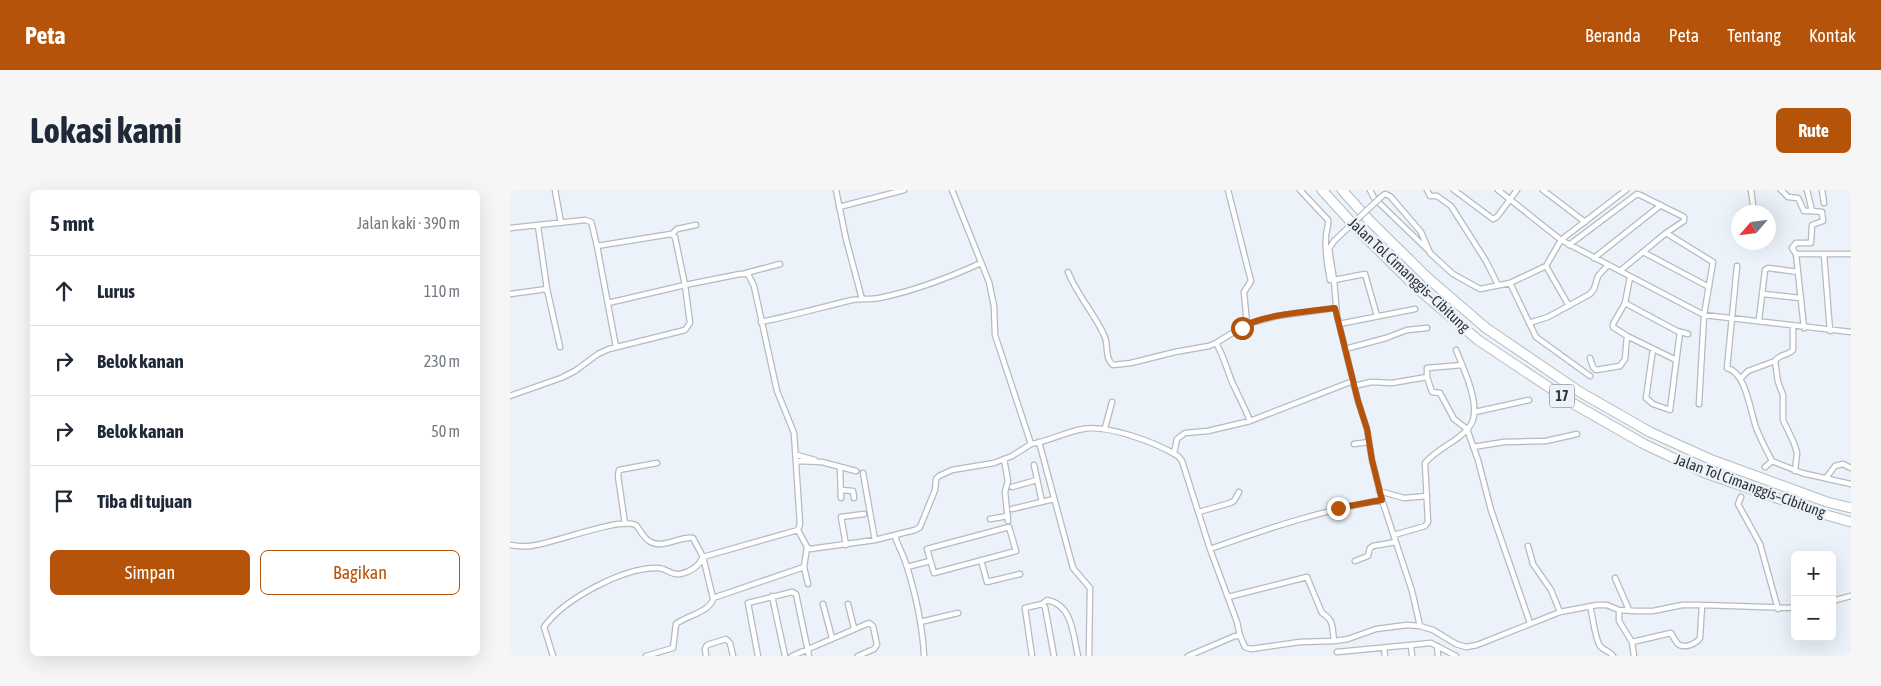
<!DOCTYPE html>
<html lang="id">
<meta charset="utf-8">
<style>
:root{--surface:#fff;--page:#f6f6f7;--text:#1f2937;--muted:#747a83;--line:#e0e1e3;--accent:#b45309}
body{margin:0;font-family:"Asap Condensed",sans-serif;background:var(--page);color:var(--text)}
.controls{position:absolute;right:15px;bottom:15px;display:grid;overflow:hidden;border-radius:8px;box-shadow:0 5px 20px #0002}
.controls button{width:45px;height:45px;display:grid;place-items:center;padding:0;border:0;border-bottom:1px solid var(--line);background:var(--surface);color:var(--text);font:25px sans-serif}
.compass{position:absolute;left:1221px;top:15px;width:45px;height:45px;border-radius:50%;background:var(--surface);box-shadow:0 5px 20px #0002;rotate:242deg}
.stop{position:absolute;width:15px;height:15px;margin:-11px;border:4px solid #b45309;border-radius:50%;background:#fff}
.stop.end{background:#b45309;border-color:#fff;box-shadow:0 1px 5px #0008}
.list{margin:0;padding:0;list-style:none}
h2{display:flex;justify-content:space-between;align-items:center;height:65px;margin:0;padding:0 20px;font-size:21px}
h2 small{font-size:16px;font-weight:400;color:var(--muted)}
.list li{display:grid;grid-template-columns:32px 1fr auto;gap:15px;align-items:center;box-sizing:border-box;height:70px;padding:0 20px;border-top:1px solid var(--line)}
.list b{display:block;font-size:19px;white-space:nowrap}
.list em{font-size:16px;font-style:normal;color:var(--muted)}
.actions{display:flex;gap:10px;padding:15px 20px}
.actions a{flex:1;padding:11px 0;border:1px solid var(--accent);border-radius:8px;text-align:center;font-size:18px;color:var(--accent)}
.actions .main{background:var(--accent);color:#fff}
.icon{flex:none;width:28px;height:28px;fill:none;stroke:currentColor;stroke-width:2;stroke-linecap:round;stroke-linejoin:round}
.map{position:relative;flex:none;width:1341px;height:466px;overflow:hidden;border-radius:8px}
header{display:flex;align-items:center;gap:30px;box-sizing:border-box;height:70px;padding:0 25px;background:var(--accent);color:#fff}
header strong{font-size:24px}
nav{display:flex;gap:28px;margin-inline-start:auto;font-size:18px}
.intro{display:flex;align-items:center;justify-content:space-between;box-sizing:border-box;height:120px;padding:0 30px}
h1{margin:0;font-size:35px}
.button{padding:12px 22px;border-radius:8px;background:var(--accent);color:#fff;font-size:18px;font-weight:700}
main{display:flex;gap:30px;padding:0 30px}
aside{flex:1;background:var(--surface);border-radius:8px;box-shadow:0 5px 20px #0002}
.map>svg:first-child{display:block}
</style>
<header>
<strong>Peta</strong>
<nav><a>Beranda</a><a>Peta</a><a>Tentang</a><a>Kontak</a></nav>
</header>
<div class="intro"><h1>Lokasi kami</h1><a class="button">Rute</a></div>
<main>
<aside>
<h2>5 mnt<small>Jalan kaki · 390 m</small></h2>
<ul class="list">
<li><svg class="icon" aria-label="ahead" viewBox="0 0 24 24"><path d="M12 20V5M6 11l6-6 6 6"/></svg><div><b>Lurus</b></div><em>110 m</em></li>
<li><svg class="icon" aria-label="right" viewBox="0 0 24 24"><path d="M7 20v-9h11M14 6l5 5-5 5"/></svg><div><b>Belok kanan</b></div><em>230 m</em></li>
<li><svg class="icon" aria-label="right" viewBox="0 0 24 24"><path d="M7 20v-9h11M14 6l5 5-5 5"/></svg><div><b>Belok kanan</b></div><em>50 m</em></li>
<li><svg class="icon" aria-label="arrive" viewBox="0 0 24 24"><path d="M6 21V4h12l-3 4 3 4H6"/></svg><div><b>Tiba di tujuan</b></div></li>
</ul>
<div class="actions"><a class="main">Simpan</a><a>Bagikan</a></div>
</aside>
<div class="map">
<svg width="1341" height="466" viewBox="0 0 1341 466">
<rect width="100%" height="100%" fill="#ebf2f9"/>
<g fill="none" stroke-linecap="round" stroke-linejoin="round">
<defs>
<path id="minor" d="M45 0 51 33
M326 0 336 49 352 109
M442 0 479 92 484 116 485 145 521 254C537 252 555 242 573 239 597 234 647 253 668 266L672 271 700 359 727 432 730 446
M790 0 818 30C819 36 816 40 816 46 815 61 817 75 820 90H824L827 126 848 211 857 239 862 270 872 310 902 401 910 436
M860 0 864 8 918 60
M917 0 920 6H927L941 16 976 71 988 95
M944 0 983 29 987 27 1007 0
M988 0 1051 50 1194 125 1341 142
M1033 0 1075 32
M1241 0 1244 22
M1271 0 1278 7 1288 8 1294 21H1302
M1312 0 1314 13
M871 7 875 4 880 6 911 42 920 63 943 84 970 99 1000 93 1036 76 1051 50 1116 0
M329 17 394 0
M28 36 37 99 50 157
M0 38 75 30 81 32 82 35 87 56 161 44 165 47 175 95 230 84H238L244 96 267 201 284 243 290 334 288 340 193 367C189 376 180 382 170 384 162 386 156 378 148 378 114 377 54 409 34 437L43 466
M1156 43 1203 72 1194 125 1189 214
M162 44 167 39 186 35
M824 51 819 59 824 90 855 84 867 126
M1059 55 1127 4 1130 5 1174 27V31L1156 43 1110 81
M87 56 106 157
M1133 62 1199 97
M1286 64 1282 58 1286 53H1301L1302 35 1313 31 1312 22 1302 21 1297 0
M1314 65 1320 141
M1084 68 1151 15
M1036 76 1059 116
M1227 76 1217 178C1237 183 1240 223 1247 240 1251 250 1257 261 1262 271L1292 283 1341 294
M558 82C567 105 584 123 594 145 599 154 594 168 603 175L621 173 665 162 699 156 706 153 737 134 734 102 741 91 718 0
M236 83 270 74
M1120 87 1115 113 1103 134V137L1117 146 1166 170
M1000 93 1026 147 1080 186
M0 104 37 99
M1253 104 1290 108
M1115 113 1167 141 1178 144
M1249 130 1255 80 1258 78 1288 82
M251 132C281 126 309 118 338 111 348 108 358 110 369 108 405 101 438 88 471 73
M1019 133 1038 127 1080 104 1084 99 1088 86 1098 75
M737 134 767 126 825 118
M829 134 905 119
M1283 136V160C1277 166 1269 164 1265 171L1268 192 1273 205V230L1284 253 1287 263 1285 281
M1294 138 1286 64H1341
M706 153C714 166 717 181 723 194 729 207 735 218 740 231
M835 159 876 148 897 140 917 138
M1143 159 1136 208 1143 214 1160 220 1170 142
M1080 168 1083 177 1086 180 1110 176 1115 169 1117 146
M917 187 922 202 930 203 944 229 957 239 968 270 981 320 1020 433
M1230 189 1238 181 1265 171
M844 196 861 192 882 193 917 187V178L952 175
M0 206 51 188 65 181 88 164 99 159 175 140 180 133 175 95 98 113
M965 222 1019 210
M595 238 602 212
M529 252 563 378 580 398 579 466
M844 254 859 252
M963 257 994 252 1036 251 1067 244
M664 263 667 249 675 243 698 241 740 231 843 191
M287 265 305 270
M494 269 498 291 495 302 498 331
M287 271 312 272 346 281
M524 275 532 312
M330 277 331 308
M1255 277 1262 271
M353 283 365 350
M1316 288 1325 276 1333 274 1341 278
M502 297 527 290
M331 300 343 301 344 308
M869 301 894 308 917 306
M1231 307 1228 314 1250 354 1268 419
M502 319 544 309
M689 322 720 313 724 311 729 302
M480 329 498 326
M115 334 108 286 109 280 147 273
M499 337 506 361 424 383 417 359Z
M288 340 297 357 300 359 365 350 405 340 410 337 425 300 426 289 429 286 442 280 484 273 502 266 521 254
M884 345 915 336 918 332 915 273C924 262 937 256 949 247 954 243 961 236 963 230 969 211 953 177 946 160
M385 346C388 356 393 364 396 374 405 401 413 438 414 466
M0 355C6 356 13 357 20 356 43 354 108 327 126 335 130 340 134 348 139 351 152 360 169 346 183 348L193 367 203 408C202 421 176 426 166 434L163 458 136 466
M336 355 331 327 354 324
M1018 356 1023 374 1041 400 1050 422
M297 357 294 377 298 394
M700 359C756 339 813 320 872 310
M471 370 477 392 510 384
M845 371 858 366 860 358 863 356 886 352
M397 377 420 371
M1105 388 1119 420
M262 406 275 466
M718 407 797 387 812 423C824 430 822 437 824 451
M203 408 294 377
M1322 411 1341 406
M313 414 322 448
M338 414 344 438
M532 414 537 410C563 415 563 445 568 466
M1080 416C1083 427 1085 449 1090 456 1094 461 1100 461 1103 466
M1109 420V431L1122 452 1124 466
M410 432 448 423
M1122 452 1161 443C1163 446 1165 451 1168 454 1174 459 1186 454 1190 448L1192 415
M901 455 902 466
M927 456 928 466
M874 458 875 466
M827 462 921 453 946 466
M196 466 195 459 197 455 216 449 220 453 223 466
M248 466 238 413 282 402 286 404 299 466
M282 466 359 433 363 436 367 455 364 459 348 466
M522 466 515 418 532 414 535 417 544 466
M678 466 725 446H730L735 457 741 459 790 452 824 451 838 449 866 439 897 435 910 436 923 440 946 454 956 457 967 455 1050 422 1087 415H1097L1109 420 1126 421H1143L1172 415H1192L1285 418"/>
<path id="motorway" d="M812 0 851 43 908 99 968 150 1064 214 1134 254 1195 283 1313 324 1341 332
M832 0 859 30 919 89 976 138 1070 202 1140 242 1202 270 1317 312 1341 318"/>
</defs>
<!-- minor casing -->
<use href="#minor" stroke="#b3bbc1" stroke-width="7"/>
<!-- motorway casing -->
<use href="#motorway" stroke="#b3bbc1" stroke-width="11"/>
<!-- minor -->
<use href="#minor" stroke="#fff" stroke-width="4.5"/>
<!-- motorway -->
<use href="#motorway" stroke="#fff" stroke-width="9"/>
<defs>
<path id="minor-bridge" d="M824 51 871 7"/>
</defs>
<!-- minor-bridge casing -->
<use href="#minor-bridge" stroke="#b3bbc1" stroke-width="7" stroke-linecap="butt"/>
<!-- minor-bridge -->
<use href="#minor-bridge" stroke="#fff" stroke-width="4.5"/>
</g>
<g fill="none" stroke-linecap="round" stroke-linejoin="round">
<!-- route -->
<path stroke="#b45309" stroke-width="6" d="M732 138C747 125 804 121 825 118L848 211 857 239 862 270 872 310 828 318"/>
</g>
<g text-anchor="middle" stroke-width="5" stroke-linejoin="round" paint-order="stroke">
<!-- shield labels -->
<rect fill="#ebf2f9" stroke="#686c70" stroke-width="1" x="1039.5" y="194.5" width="25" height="23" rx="4"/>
<g font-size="14" font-weight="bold" fill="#303336">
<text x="1052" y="211">17</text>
</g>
<!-- street labels -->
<g font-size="15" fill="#303336" stroke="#ebf2f9">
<text transform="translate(899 85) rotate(43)" y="5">Jalan Tol Cimanggis–Cibitung</text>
<text transform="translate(1240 296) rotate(20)" y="5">Jalan Tol Cimanggis–Cibitung</text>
</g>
</g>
</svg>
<div class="controls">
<button>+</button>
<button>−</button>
</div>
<svg class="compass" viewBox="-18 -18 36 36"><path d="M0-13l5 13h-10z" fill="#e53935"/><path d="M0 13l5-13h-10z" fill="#747a83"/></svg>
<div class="stop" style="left:732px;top:138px"></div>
<div class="stop end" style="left:828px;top:318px"></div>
</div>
</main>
